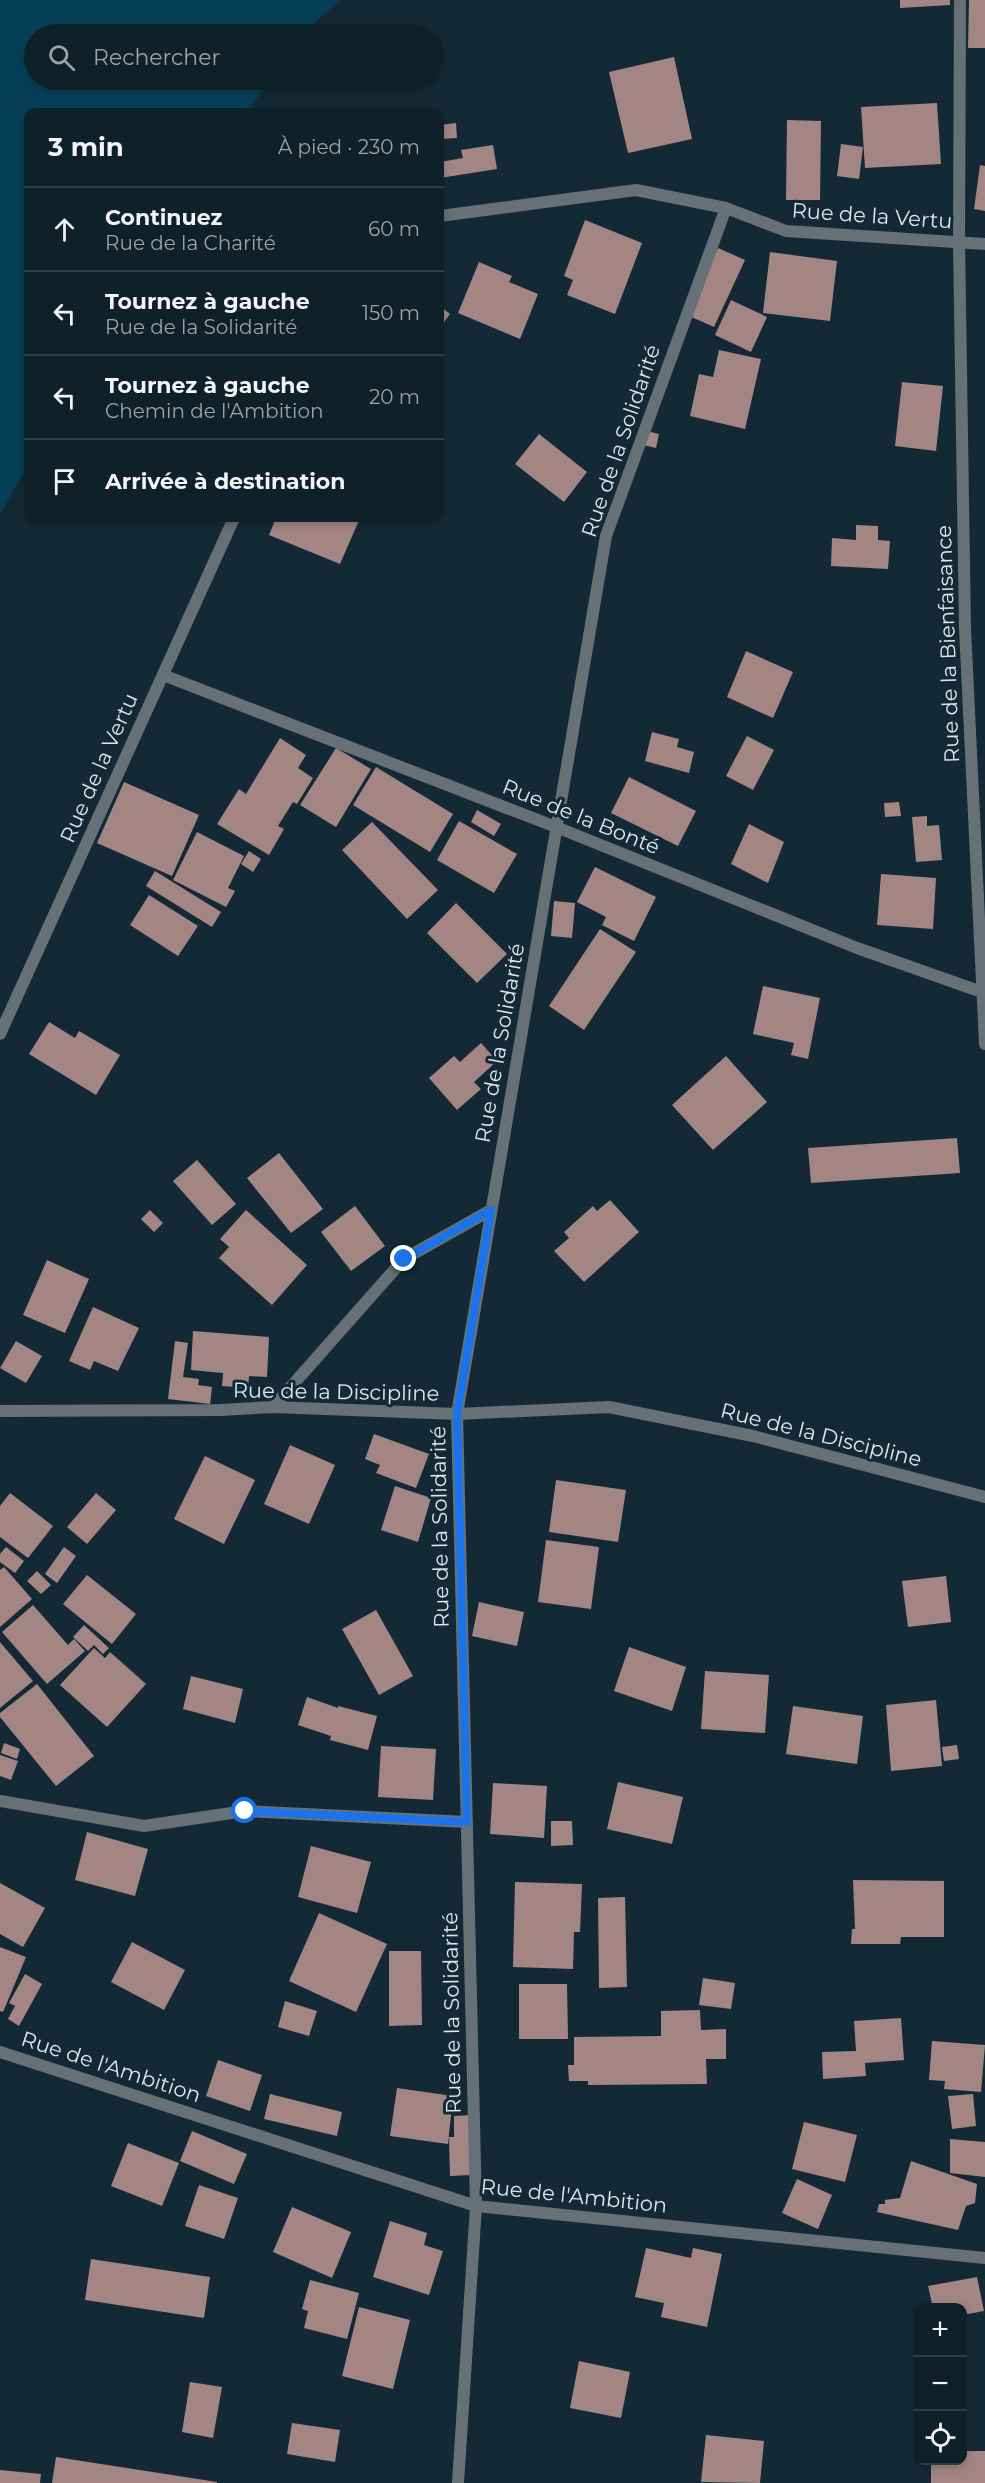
<!DOCTYPE html>
<html lang="fr">
<meta charset="utf-8">
<style>
:root{--surface:#0e2028;--page:#1c2d34;--text:#f1f3f6;--muted:#9ba3a8;--line:#2e3e45}
body{margin:0;font-family:Montserrat,sans-serif;background:var(--page);color:var(--text)}
.controls{position:absolute;right:18px;bottom:18px;display:grid;overflow:hidden;border-radius:12px;box-shadow:0 3px 9px #0003}
.controls button{width:54px;height:54px;display:grid;place-items:center;padding:0;border:0;border-bottom:2px solid var(--line);background:var(--surface);color:var(--text);font:30px sans-serif}
.stop{position:absolute;width:18px;height:18px;margin:-14px;border:4px solid #1a73e8;border-radius:50%;background:#fff}
.stop.end{background:#1a73e8;border-color:#fff;box-shadow:0 2px 6px #0008}
.list{margin:0;padding:0;list-style:none}
h2{display:flex;justify-content:space-between;align-items:center;height:78px;margin:0;padding:0 24px;font-size:26px}
h2 small{font-size:20px;font-weight:400;color:var(--muted)}
.list li{display:grid;grid-template-columns:39px 1fr auto;gap:18px;align-items:center;box-sizing:border-box;height:84px;padding:0 24px;border-top:2px solid var(--line)}
.list b{display:block;font-size:22px;white-space:nowrap}
.list p{margin:0;font-size:20px;white-space:nowrap;color:var(--muted)}
.list em{font-size:20px;font-style:normal;color:var(--muted)}
.icon{flex:none;width:33px;height:33px;fill:none;stroke:currentColor;stroke-width:2;stroke-linecap:round;stroke-linejoin:round}
.map{position:relative;flex:none;width:985px;height:2483px;overflow:hidden}
.search{position:absolute;background:var(--surface);box-shadow:0 3px 9px #0003;left:24px;top:24px;width:420px;height:66px;display:flex;align-items:center;gap:15px;box-sizing:border-box;padding:0 21px;border-radius:33px;color:var(--muted);font-size:22px}
.panel{position:absolute;background:var(--surface);box-shadow:0 3px 9px #0003;left:24px;top:108px;width:420px;height:414px;border-radius:12px}
.map>svg:first-child{display:block}
</style>
<div class="map">
<svg width="985" height="2483" viewBox="0 0 985 2483">
<rect width="100%" height="100%" fill="#132a36"/>
<!-- green -->
<path fill="#053f57" d="M0 0H340L302 34H34V80H270L247 112H28V465L0 514Z"/>
<!-- building -->
<path fill="#a38584" d="M900 0H950V5L900 8Z
M969 0H985V48H968Z
M674 57 692 139 628 153 609 72Z
M937 103 941 164 865 168 861 107Z
M787 120 821 121 820 200H786Z
M456 123 457 138 440 139V125Z
M841 144 863 147 859 179 837 176Z
M493 145 497 169 440 178V162L463 158 461 150Z
M980 165 985 166V211L974 209Z
M585 220 642 243 615 314 567 295 573 280 564 276Z
M718 248 745 260 714 327 687 315Z
M770 252 837 261 830 321 763 313Z
M479 262 512 276 509 282 538 294 520 339 458 313Z
M731 300 767 317 751 352 715 335Z
M440 306 450 314 440 328Z
M719 350 761 359 745 429 690 416 699 374 713 377Z
M902 382 943 386 936 451 895 446Z
M647 431 659 434 656 448 643 445Z
M539 434 587 472 564 502 515 464Z
M276 518H360L340 564 269 535Z
M856 525 878 526V540L890 541 888 569 831 566 832 538 856 540Z
M746 651 793 672 773 718 727 697Z
M652 732 679 739 677 747 694 752 689 773 645 761Z
M747 736 774 750 753 790 726 776Z
M280 738 306 755 298 768 313 778 297 804 293 802 278 826 284 829 269 855 217 824 239 789 246 794Z
M336 748 371 769 336 827 300 805Z
M376 767 453 814 430 852 353 805Z
M629 777 696 811 678 846 611 813Z
M124 782 199 815 172 876 97 843Z
M899 802 901 816 885 817 884 803Z
M477 810 501 824 494 836 471 822Z
M927 816V826L939 825 942 860 916 862 912 817Z
M459 821 517 854 494 893 437 860Z
M372 822 438 890 407 919 342 850Z
M749 824 784 842 768 883 731 864Z
M197 832 244 856 228 888 235 891 226 907 173 880Z
M249 851 261 859 253 872 241 864Z
M595 867 656 897 634 941 602 925 606 917 577 902Z
M155 871 221 912 212 927 146 886Z
M881 874 936 878 933 929 877 925Z
M149 895 198 926 178 956 130 925Z
M554 901 575 903 572 938 551 936Z
M456 903 507 954 477 983 427 933Z
M600 929 636 952 584 1030 549 1006Z
M763 986 820 998 808 1059 791 1055 794 1043 753 1034Z
M49 1022 75 1038 79 1031 120 1055 96 1095 29 1054Z
M481 1043 497 1061 474 1082 481 1089 457 1110 429 1078 454 1056 460 1062Z
M726 1056 767 1102 713 1150 672 1105Z
M957 1138 960 1173 811 1183 808 1148Z
M279 1153 323 1209 291 1233 247 1178Z
M197 1160 236 1204 212 1225 173 1181Z
M610 1200 639 1232 584 1282 554 1251 569 1238 564 1232 593 1206 597 1211Z
M355 1206 385 1246 351 1271 321 1232Z
M150 1210 163 1223 154 1232 141 1219Z
M246 1210 307 1265 272 1305 219 1258 229 1247 220 1239Z
M47 1260 89 1279 65 1333 23 1315Z
M93 1307 139 1328 118 1371 94 1361 90 1370 69 1361Z
M193 1331 269 1337 267 1377 249 1376 248 1388 222 1386 223 1373 191 1370Z
M16 1341 42 1356 26 1383 0 1368Z
M175 1341 188 1343 183 1377 199 1379 198 1385 212 1387 210 1404 168 1399Z
M374 1434 429 1454 416 1488 376 1473 380 1465 365 1459Z
M290 1445 335 1465 309 1524 264 1504Z
M205 1456 255 1480 224 1544 174 1519Z
M556 1480 626 1490 618 1542 549 1532Z
M395 1486 431 1498 418 1542 381 1530Z
M10 1493 53 1526 28 1558 0 1537V1506Z
M96 1493 116 1510 87 1544 67 1527Z
M546 1540 599 1547 591 1609 538 1602Z
M6 1547 24 1561 15 1573 0 1562V1554Z
M64 1547 76 1556 57 1583 45 1574Z
M4 1567 32 1599 0 1627V1570Z
M37 1571 51 1585 41 1594 27 1581Z
M87 1575 136 1614 112 1644 63 1604Z
M946 1576 951 1622 908 1627 902 1581Z
M479 1602 524 1612 517 1646 472 1636Z
M33 1605 68 1645 74 1639 85 1651 47 1684 2 1632Z
M376 1610 413 1676 379 1695 342 1629Z
M84 1625 109 1648 103 1654 94 1645 88 1651 73 1637Z
M0 1642 33 1681 0 1708Z
M629 1647 686 1667 672 1711 614 1691Z
M94 1648 105 1658 110 1652 146 1684 107 1727 60 1685Z
M705 1671 769 1675 765 1733 701 1729Z
M191 1676 243 1689 235 1723 183 1709Z
M37 1684 94 1756 56 1786 0 1717V1713Z
M307 1697 338 1708V1706L377 1716 368 1750 330 1740 331 1736 298 1725Z
M936 1700 942 1766 891 1771 886 1705Z
M793 1706 863 1716 857 1764 786 1754Z
M4 1743 20 1749 17 1759 1 1753Z
M957 1745 959 1759 944 1761 942 1747Z
M381 1746 436 1749 433 1800 378 1797Z
M0 1755 18 1761 11 1780 0 1776Z
M618 1782 683 1797 672 1844 607 1829Z
M493 1783 547 1786 544 1838 490 1834Z
M551 1821H572L573 1845 551 1846Z
M87 1832 148 1849 135 1896 75 1880Z
M311 1846 371 1862 357 1913 298 1897Z
M853 1880 944 1881V1937H901L900 1944H851L852 1929H855Z
M515 1882 582 1884 580 1932H574L573 1969 513 1967Z
M0 1883 45 1908 23 1947 0 1934Z
M625 1897 627 1987 599 1988 598 1898Z
M319 1913 387 1944 356 2012 289 1981Z
M132 1942 185 1970 164 2010 111 1982Z
M0 1947 26 1957 3 2012 0 2011Z
M389 1951H421L422 2025 389 2026Z
M25 1974 42 1984 19 2026 8 2019 15 2006 9 2003Z
M703 1978 735 1983 731 2009 699 2005Z
M519 1984H567L568 2039H519Z
M285 2001 317 2011 309 2036 278 2027Z
M700 2010 701 2030 726 2029V2059H706L707 2084 588 2085V2081H569L568 2065H574V2037L661 2036V2011Z
M901 2018 904 2060 865 2063 866 2076 823 2079 822 2052 856 2051 854 2021Z
M932 2041 985 2045 981 2092 944 2089 945 2081 929 2080Z
M218 2060 262 2075 250 2111 206 2096Z
M397 2088 453 2096 448 2144 390 2136Z
M270 2094 342 2112 337 2136 264 2119Z
M973 2094 976 2126 952 2129 948 2096Z
M471 2115 472 2175 450 2176 449 2137H454V2116Z
M804 2122 857 2135 845 2182 792 2169Z
M192 2131 247 2154 234 2184 180 2161Z
M950 2139 985 2142V2177L950 2173Z
M128 2143 179 2163 162 2206 111 2186Z
M911 2161 977 2184 975 2203 966 2206 958 2230 877 2212 879 2204H885V2200L900 2198Z
M797 2179 832 2195 818 2229 782 2213Z
M199 2185 238 2198 224 2239 185 2226Z
M292 2207 351 2232 332 2278 273 2252Z
M390 2221 427 2233 424 2245 443 2251 429 2295 373 2277Z
M646 2248 691 2258 693 2248 722 2254 707 2327 661 2317 664 2303 635 2297Z
M91 2259 210 2277 204 2318 85 2300Z
M977 2277 984 2311 962 2315V2308H933L928 2286Z
M310 2280 359 2293 347 2339 304 2328 308 2311 302 2309Z
M359 2307 410 2320 393 2389 342 2376Z
M579 2361 630 2372 621 2418 570 2408Z
M190 2382 222 2387 213 2438 182 2432Z
M292 2423 340 2430 335 2462 287 2454Z
M706 2435 764 2441 760 2483 701 2482Z
M962 2451H985V2483H931V2460H962Z
M56 2457 217 2482V2483H52Z
M0 2470 41 2474 40 2483H0Z"/>
<g fill="none" stroke-linecap="round" stroke-linejoin="round">
<!-- street -->
<path stroke="#667177" stroke-width="12" d="M960 0 959 242 965 628 985 1044
M440 216 636 190 726 208 786 231 985 244
M163 675 556 827 857 948 985 993
M0 1034 234 518
M273 1407 404 1259 491 1210
M0 1411 221 1410 273 1407 457 1414 609 1407 753 1436 985 1497
M0 1801 144 1826 245 1811 467 1822
M0 2052 476 2206 985 2258
M458 2483 476 2206 457 1414 606 536 726 208"/>
</g>
<g fill="none" stroke-linecap="round" stroke-linejoin="round">
<!-- route -->
<path stroke="#1a73e8" stroke-width="8" d="M245 1811 467 1822 457 1414 491 1210 404 1259"/>
</g>
<g text-anchor="middle" stroke-width="6" stroke-linejoin="round" paint-order="stroke">
<!-- street labels -->
<g font-size="21" fill="#d9e7ee" stroke="#132a36">
<text transform="translate(872 216) rotate(4)" y="7">Rue de la Vertu</text>
<text transform="translate(621 441) rotate(-71)" y="7">Rue de la Solidarité</text>
<text transform="translate(948 644) rotate(-92)" y="7">Rue de la Bienfaisance</text>
<text transform="translate(99 768) rotate(-66)" y="7">Rue de la Vertu</text>
<text transform="translate(581 817) rotate(22)" y="7">Rue de la Bonté</text>
<text transform="translate(500 1043) rotate(-80)" y="7">Rue de la Solidarité</text>
<text transform="translate(336 1392) rotate(1)" y="7">Rue de la Discipline</text>
<text transform="translate(821 1435) rotate(14)" y="7">Rue de la Discipline</text>
<text transform="translate(440 1527) rotate(-91)" y="7">Rue de la Solidarité</text>
<text transform="translate(452 2013) rotate(-91)" y="7">Rue de la Solidarité</text>
<text transform="translate(111 2067) rotate(18)" y="7">Rue de l'Ambition</text>
<text transform="translate(574 2196) rotate(6)" y="7">Rue de l'Ambition</text>
</g>
</g>
</svg>
<div class="controls">
<button>+</button>
<button>−</button>
<button><svg class="icon" aria-label="locate" viewBox="0 0 24 24"><circle cx="12" cy="12" r="6"/><path d="M12 2v4M12 18v4M2 12h4M18 12h4"/></svg></button>
</div>
<div class="stop" style="left:245px;top:1811px"></div>
<div class="stop end" style="left:404px;top:1259px"></div>
<div class="search"><svg class="icon" aria-label="search" viewBox="0 0 24 24"><circle cx="10" cy="10" r="6"/><path d="M15 15l6 6"/></svg>Rechercher</div>
<section class="panel">
<h2>3 min<small>À pied · 230 m</small></h2>
<ul class="list">
<li><svg class="icon" aria-label="ahead" viewBox="0 0 24 24"><path d="M12 20V5M6 11l6-6 6 6"/></svg><div><b>Continuez</b><p>Rue de la Charité</p></div><em>60 m</em></li>
<li><svg class="icon" aria-label="left" viewBox="0 0 24 24"><path d="M17 20v-9H6M10 6l-5 5 5 5"/></svg><div><b>Tournez à gauche</b><p>Rue de la Solidarité</p></div><em>150 m</em></li>
<li><svg class="icon" aria-label="left" viewBox="0 0 24 24"><path d="M17 20v-9H6M10 6l-5 5 5 5"/></svg><div><b>Tournez à gauche</b><p>Chemin de l'Ambition</p></div><em>20 m</em></li>
<li><svg class="icon" aria-label="arrive" viewBox="0 0 24 24"><path d="M6 21V4h12l-3 4 3 4H6"/></svg><div><b>Arrivée à destination</b></div></li>
</ul>
</section>
</div>
